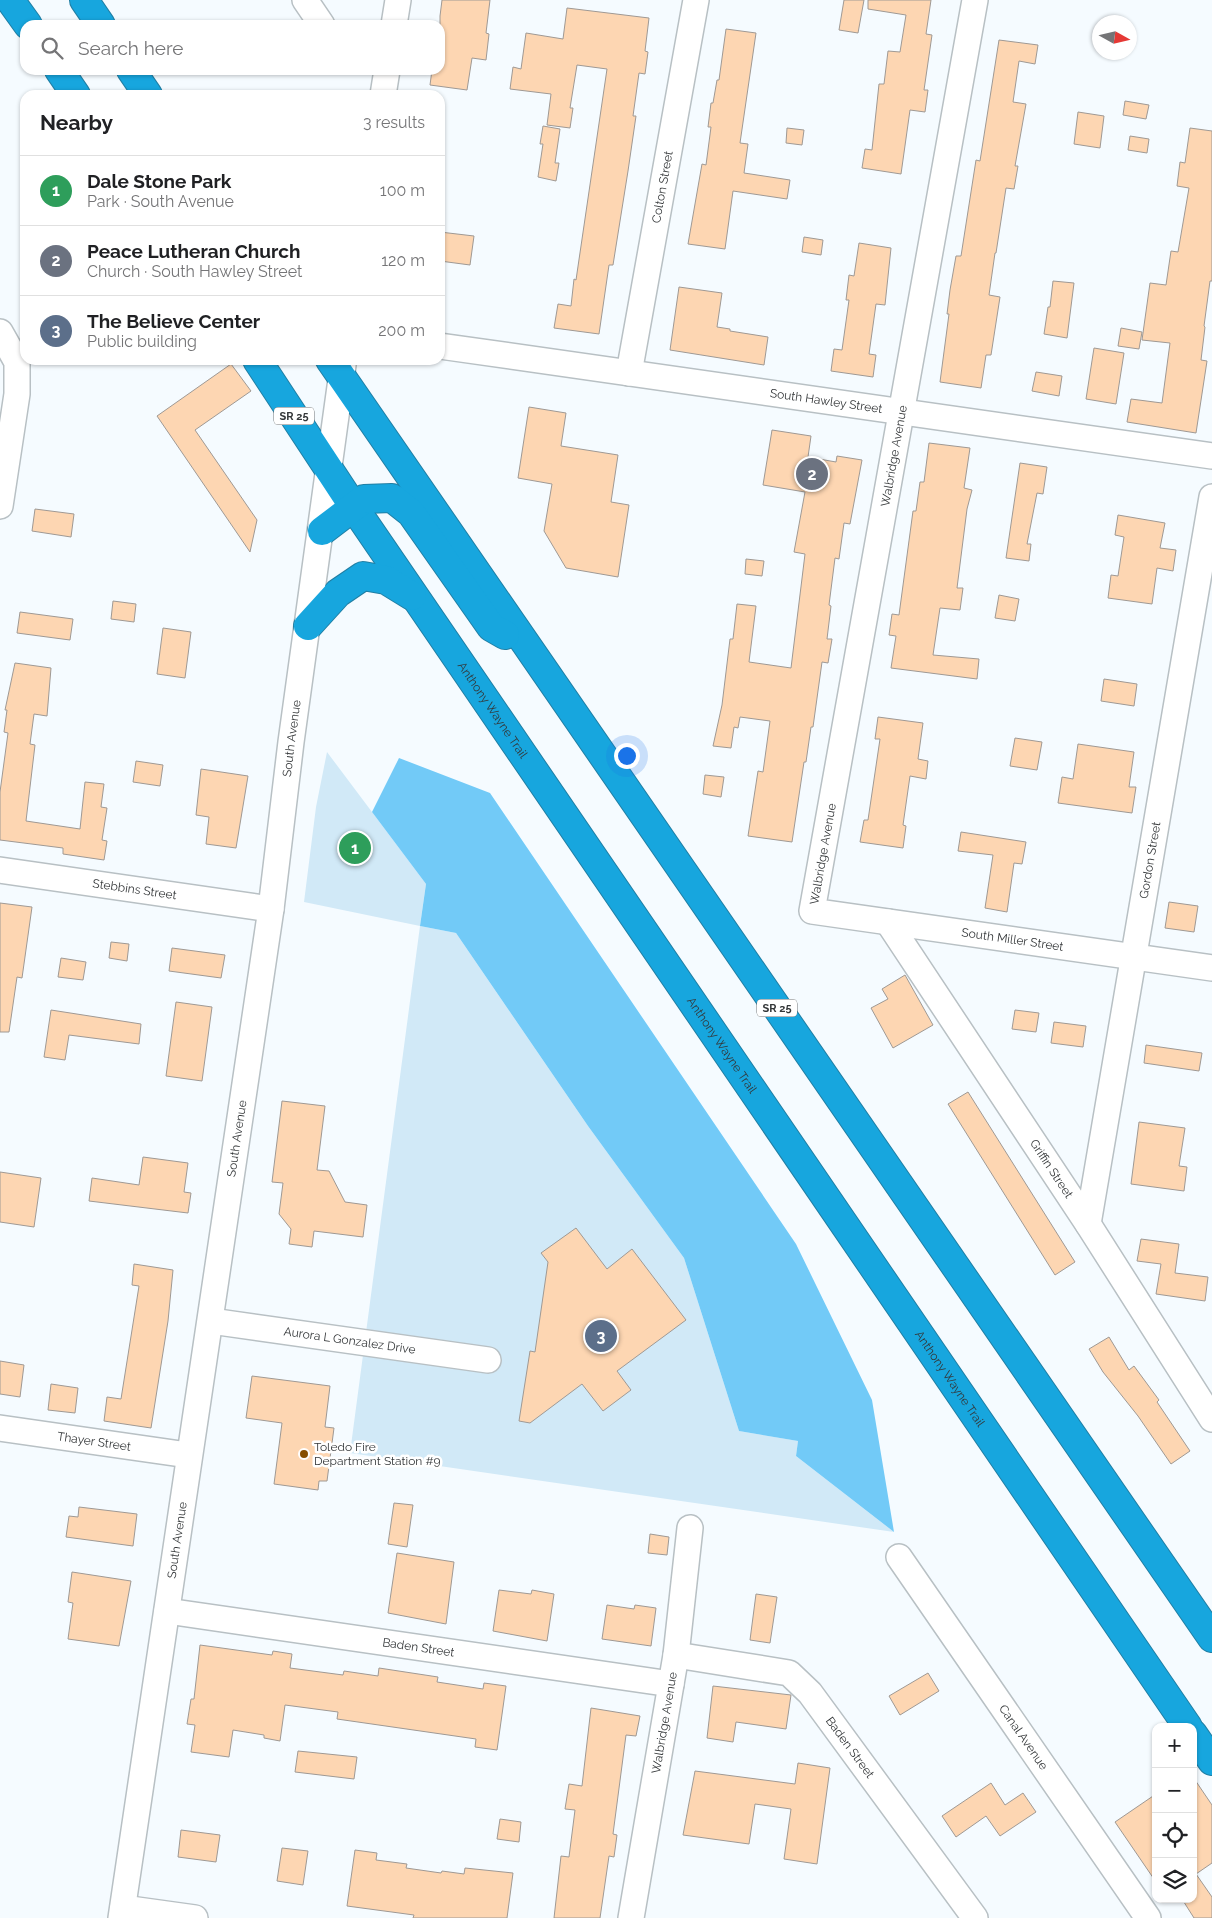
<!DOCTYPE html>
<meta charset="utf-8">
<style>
:root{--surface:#fff;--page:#f2f2f2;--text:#202124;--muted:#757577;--line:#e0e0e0;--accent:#d93025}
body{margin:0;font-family:Raleway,sans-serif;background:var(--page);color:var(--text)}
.controls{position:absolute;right:15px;bottom:15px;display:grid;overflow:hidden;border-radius:10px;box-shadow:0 1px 4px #0004}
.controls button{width:45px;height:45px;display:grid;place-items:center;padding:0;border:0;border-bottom:1px solid var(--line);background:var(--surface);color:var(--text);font:25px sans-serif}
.compass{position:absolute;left:1092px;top:15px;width:45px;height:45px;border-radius:50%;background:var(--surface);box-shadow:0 1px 4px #0004;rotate:98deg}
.you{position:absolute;left:626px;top:755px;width:18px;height:18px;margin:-12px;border:4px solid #fff;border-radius:50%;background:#1a73e8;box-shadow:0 0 0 8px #1a73e833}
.badge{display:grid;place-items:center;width:32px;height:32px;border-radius:50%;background:var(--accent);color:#fff;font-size:16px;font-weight:700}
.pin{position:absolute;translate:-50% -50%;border:2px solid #fff;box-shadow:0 1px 5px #0006}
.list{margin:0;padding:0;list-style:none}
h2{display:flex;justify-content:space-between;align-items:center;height:65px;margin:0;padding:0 20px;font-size:21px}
h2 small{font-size:16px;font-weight:400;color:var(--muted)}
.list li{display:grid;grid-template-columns:32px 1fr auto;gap:15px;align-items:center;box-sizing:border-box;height:70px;padding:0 20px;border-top:1px solid var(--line)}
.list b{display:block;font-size:19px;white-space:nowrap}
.list p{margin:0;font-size:16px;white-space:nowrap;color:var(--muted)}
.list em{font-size:16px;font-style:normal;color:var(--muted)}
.icon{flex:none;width:28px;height:28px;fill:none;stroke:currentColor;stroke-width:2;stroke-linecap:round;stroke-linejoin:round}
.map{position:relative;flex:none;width:1212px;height:1918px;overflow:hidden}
.search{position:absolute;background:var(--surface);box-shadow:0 1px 4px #0004;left:20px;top:20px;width:425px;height:55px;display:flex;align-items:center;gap:12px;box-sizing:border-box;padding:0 18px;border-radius:15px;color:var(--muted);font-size:19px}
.panel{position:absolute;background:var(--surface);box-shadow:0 1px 4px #0004;left:20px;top:90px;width:425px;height:275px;border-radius:15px}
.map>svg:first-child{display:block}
</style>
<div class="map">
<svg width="1212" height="1918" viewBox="0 0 1212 1918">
<rect width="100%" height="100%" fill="#f5fbff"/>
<!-- green -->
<path fill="#d1e9f7" d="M327 752 426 884 420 926 456 933 588 1126 684 1258 739 1431 798 1441 796 1456 894 1532 350 1453 420 926 304 902 316 807Z"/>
<!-- forest -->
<path fill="#72caf7" d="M399 758 490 793 796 1244 872 1400 894 1532 796 1456 798 1441 739 1431 684 1258 588 1126 456 933 420 926 426 884 372 812Z"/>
<!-- building -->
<path fill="#fdd6b2" stroke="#9f9994" d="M442 0H490L486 33 489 34 486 60 472 58 467 90 430 85 432 70H440V16Z
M844 0H864L858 33 839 30Z
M868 0H931L926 34 932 35 924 90H928L925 112 910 110 901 174 862 168 865 149 872 150 879 84H884L888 51 900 52 906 15 868 9Z
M567 8 649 18 645 51 648 52 645 74 639 73 633 116H636L628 171 613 265H609L599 334 554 328 558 304 571 306 574 279 576 280 607 69 577 65 570 108H573L570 128 547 125 551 94 510 89 513 67 521 69 526 33 563 39Z
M726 29 756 33 740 143 748 144 744 173 790 180 787 199 733 191 725 249 688 244 702 164 706 165 711 127H708L711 103H713L717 80H719Z
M999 40 1038 45 1035 64 1019 61 1013 102 1026 104 1015 166H1018L1014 189 1006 188 996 253H995L989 295 1000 297 991 355H986L981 388 940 382 949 314H947L950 290 956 256H961L976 160 980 161Z
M1125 101 1149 105 1146 119 1123 115Z
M1078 112 1104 116 1100 148 1074 144Z
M543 126 560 129 555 163H559L556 181 538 177 543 144H540Z
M787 128 804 130 802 145 786 143Z
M1190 128 1212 131V281H1210L1204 326 1205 327 1201 360 1207 361 1196 433 1127 422 1131 399 1162 403 1170 343 1142 340 1150 283 1166 285 1171 251 1178 252 1189 188 1177 186 1180 162 1185 163Z
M1130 136 1149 139 1147 153 1128 150Z
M440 232 474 236 470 265 440 261Z
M804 237 823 240 821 255 802 252Z
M859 243 891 248 885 305 876 304 869 354 876 355 873 377 831 371 834 349 842 350 849 300H846L849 275 854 276Z
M1053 281 1074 283 1067 338 1044 334 1048 307H1050Z
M679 287 722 293 717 327 730 329V331L768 337 764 365 670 350Z
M1121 328 1142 332 1139 349 1118 346Z
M1094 348 1124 353 1116 404 1086 399Z
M231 364 251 391 195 430 257 520 250 552 157 416Z
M1036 372 1062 376 1059 396 1032 391Z
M529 407 566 413 561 446 618 455 611 502 629 505 618 577 566 568 544 531 552 484 518 478Z
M772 430 811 436 808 457 836 462 837 456 862 460 850 524 844 523 839 559 835 558 829 605 831 606 827 639H832L828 663 822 662 813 727H811L806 762H804L792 842 748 836 758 771 763 772 770 721 740 717 738 728 734 727 731 748 713 746 722 705 730 639H733L737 604 756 606 749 662 791 668 805 554 794 552 805 492 763 485Z
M929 443 970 448 964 488 972 490 967 509 957 588H963L960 610 940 608 933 655 979 659 977 679 891 668 896 636 889 635 892 614 899 615 913 511H916L920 482H924Z
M1020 463 1047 467 1043 494 1037 493 1027 544H1031L1029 561 1006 558Z
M35 509 74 514 71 537 32 531Z
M1118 515 1165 523 1160 548 1176 550 1173 571 1157 568 1152 604 1108 598 1111 575 1118 576 1124 537 1115 535Z
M746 559 764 561 762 576 745 574Z
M999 595 1019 599 1015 621 995 618Z
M113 601 136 604 134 622 111 619Z
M20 612 73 619 70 640 17 633Z
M163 628 191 632 185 678 157 674Z
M15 663 51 668 47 716 34 714 30 744 35 745 26 821 80 829 85 782 104 784 101 807 107 808 102 840 107 841 104 860 63 854V848L0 840V792L8 733 4 732 7 710H5Z
M1104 679 1137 684 1134 706 1101 701Z
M878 717 923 723 918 759 928 761 926 779 910 776 903 825 906 826 903 848 860 842 864 820H868L880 739H875Z
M1015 738 1042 742 1037 770 1010 766Z
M1078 744 1134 752 1129 787H1136L1132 813 1058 803 1062 777 1073 779Z
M136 761 163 765 160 786 133 782Z
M201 769 248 776 236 848 206 844 209 817 196 815Z
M705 775 724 777 721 797 703 794Z
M961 832 1026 842 1022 864 1014 863 1007 912 985 908 993 855 958 851Z
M1169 902 1198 906 1194 932 1165 928Z
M0 903 32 907 22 978 17 977 9 1032H0Z
M111 942 129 944 127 961 109 958Z
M172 948 225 955 221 978 169 971Z
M61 958 86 962 83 980 58 977Z
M905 975 933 1025 893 1048 871 1008 888 999 882 989Z
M176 1002 212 1007 202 1081 166 1076Z
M51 1010 141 1024 139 1044 69 1035 65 1060 44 1057Z
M1015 1010 1039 1013 1036 1032 1012 1029Z
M1054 1022 1086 1026 1083 1047 1051 1043Z
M1146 1045 1202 1053 1199 1071 1144 1063Z
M968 1092 1075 1262 1055 1275 948 1104Z
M282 1101 325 1106 317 1170 329 1171 345 1202 367 1205 363 1237 314 1231 312 1247 289 1244 291 1229 279 1214 283 1183 272 1182Z
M1139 1122 1185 1128 1179 1166 1187 1167 1184 1191 1131 1184Z
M143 1157 188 1163 184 1192 191 1193 188 1213 89 1201 92 1178 139 1185Z
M0 1172 41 1178 34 1227 0 1222Z
M576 1228 607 1269 632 1249 686 1320 617 1371 631 1390 603 1411 582 1384 530 1423 519 1421 530 1351 535 1352 548 1262 541 1253Z
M1141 1239 1179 1244 1175 1273 1208 1277 1205 1301 1156 1294 1161 1264 1137 1261Z
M134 1264 173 1270 168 1321 151 1428 104 1421 107 1397 121 1399 139 1286 132 1285Z
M1109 1337 1129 1370 1134 1366 1159 1400 1157 1402 1190 1451 1171 1464 1138 1416 1103 1372 1089 1349Z
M0 1361 24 1365 20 1397 0 1394Z
M252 1376 330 1386 325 1427 334 1428 327 1481H319L318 1490 274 1484 282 1423 246 1418Z
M51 1384 78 1388 75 1413 48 1410Z
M394 1503 413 1505 407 1547 388 1544Z
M79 1507 137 1514 133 1546 66 1537 69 1516 78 1517Z
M650 1534 669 1537 667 1555 648 1553Z
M397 1553 454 1562 446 1624 388 1613Z
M72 1572 131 1581 119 1646 68 1639 73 1603 68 1602Z
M499 1590 531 1594 532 1590 554 1594 547 1641 493 1631Z
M756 1594 777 1597 770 1643 750 1640Z
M607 1605 634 1609 635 1605 656 1608 651 1646 602 1639Z
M200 1645 272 1655 273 1651 292 1654 290 1668 343 1675 344 1671 378 1676 379 1668 438 1677 437 1682 483 1689 484 1683 506 1686 497 1750 475 1747 476 1739 337 1719 338 1712 285 1705 280 1741 264 1738V1735L233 1730 229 1757 191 1752 195 1725 187 1724 191 1699H194Z
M928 1673 939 1691 900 1715 889 1696Z
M713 1686 791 1695 786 1729 736 1722 733 1742 707 1738Z
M591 1708 640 1716 636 1736 626 1735 613 1834 617 1835 614 1857 609 1856 600 1918H554L561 1856 569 1857 575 1810 565 1809 569 1784 582 1786Z
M298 1751 357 1757 354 1779 295 1772Z
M798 1763 830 1768 817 1864 784 1859 791 1809 755 1804 749 1844 683 1835 695 1771 795 1784Z
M1193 1777 1212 1805V1863L1196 1874 1212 1897V1918H1194L1182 1899H1193Z
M991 1783 1005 1805 1023 1793 1036 1812 1000 1836 986 1816 956 1837 942 1816Z
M1156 1794V1882L1115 1822Z
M500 1819 521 1822 519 1842 497 1839Z
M181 1830 220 1835 216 1862 178 1857Z
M282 1848 308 1851 303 1885 277 1881Z
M355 1850 377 1853 376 1860 407 1864 406 1868 441 1873 442 1871 464 1874 465 1868 513 1873 507 1918H413L414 1915 347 1906Z"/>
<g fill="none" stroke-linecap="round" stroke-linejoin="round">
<defs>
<g id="minor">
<path d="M305 0 322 25"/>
<path id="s1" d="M975 0 812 911 1212 968"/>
<path d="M394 25 398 0"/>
<path d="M383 95 387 70"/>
<path d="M0 332 17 362V394L0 506"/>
<path id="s2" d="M440 346 1212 456"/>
<path id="s3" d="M629 373 696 0"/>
<path id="s4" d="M0 870 271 909"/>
<path id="s5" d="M888 922 1088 1224 1212 1419"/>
<path id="s6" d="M1088 1224 1212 497"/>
<path id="s7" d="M211 1321 488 1360"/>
<path id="s8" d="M0 1428 188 1455"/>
<path id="s9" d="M899 1557 1148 1918"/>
<path id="s10" d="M167 1611 671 1684"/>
<path id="s11" d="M676 1655 789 1673 810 1693 975 1918"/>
<path d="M123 1908 195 1918"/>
<path id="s12" d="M121 1918 271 909 291 742 343 365"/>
<path id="s13" d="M631 1918 676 1655 690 1528"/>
</g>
<g id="highway">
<path d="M10 0 28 25"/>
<path d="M84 0 101 25"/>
<path d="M59 70 76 95"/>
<path d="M131 70 148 95"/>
<path id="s14" d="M257 360 353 506 1188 1727"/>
<path d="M330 360 1212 1638"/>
<path d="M322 531 364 499 392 498 411 513 491 627 505 635"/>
<path d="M308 626 338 593 363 576 386 580 412 596"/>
<path d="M1193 1734 1212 1761"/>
</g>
</defs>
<!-- minor casing -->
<use href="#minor" stroke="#b8c0c4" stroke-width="28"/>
<!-- highway casing -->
<use href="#highway" stroke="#217fa4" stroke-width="30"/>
<!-- minor -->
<use href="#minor" stroke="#fff" stroke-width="25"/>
<!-- highway -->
<use href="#highway" stroke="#17a6de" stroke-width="28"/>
</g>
<!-- markers -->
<circle fill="#864e00" stroke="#fff" stroke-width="2" cx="304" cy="1454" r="5"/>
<g text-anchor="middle" stroke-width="5" stroke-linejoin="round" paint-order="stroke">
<!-- shield labels -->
<g fill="#fff" stroke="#717374" stroke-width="1">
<rect x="274" y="407.5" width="40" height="17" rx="4"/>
<rect x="757" y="999.5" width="40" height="17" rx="4"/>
</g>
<g font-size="11" font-weight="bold" fill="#343739">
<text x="294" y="420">SR 25</text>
<text x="777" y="1012">SR 25</text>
</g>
<!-- street labels -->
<g font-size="12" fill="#343739" stroke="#fff">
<text dy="4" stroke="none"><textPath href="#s3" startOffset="189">Colton Street</textPath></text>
<text dy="4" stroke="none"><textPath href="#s2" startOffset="390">South Hawley Street</textPath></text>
<text transform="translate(894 456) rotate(-80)" y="4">Walbridge Avenue</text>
<text dy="4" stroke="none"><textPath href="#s14" startOffset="422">Anthony Wayne Trail</textPath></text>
<text dy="4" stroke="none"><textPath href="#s12" startOffset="1192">South Avenue</textPath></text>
<text transform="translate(823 854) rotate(-80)" y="4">Walbridge Avenue</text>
<text dy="4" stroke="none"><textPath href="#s6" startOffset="369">Gordon Street</textPath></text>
<text dy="4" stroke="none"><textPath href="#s4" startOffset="136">Stebbins Street</textPath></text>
<text dy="4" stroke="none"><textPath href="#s1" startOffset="1128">South Miller Street</textPath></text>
<text dy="4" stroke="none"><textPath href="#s14" startOffset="828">Anthony Wayne Trail</textPath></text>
<text dy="4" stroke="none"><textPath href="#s12" startOffset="788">South Avenue</textPath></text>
<text dy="4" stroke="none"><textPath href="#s5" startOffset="296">Griffin Street</textPath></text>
<text dy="4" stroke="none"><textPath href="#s7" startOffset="140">Aurora L Gonzalez Drive</textPath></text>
<text dy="4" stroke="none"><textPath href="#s14" startOffset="1232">Anthony Wayne Trail</textPath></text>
<text dy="4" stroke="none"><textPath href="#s8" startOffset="95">Thayer Street</textPath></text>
<text dy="4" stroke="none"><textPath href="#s12" startOffset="382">South Avenue</textPath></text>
<text dy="4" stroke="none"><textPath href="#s10" startOffset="254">Baden Street</textPath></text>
<text dy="4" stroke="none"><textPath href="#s13" startOffset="198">Walbridge Avenue</textPath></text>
<text dy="4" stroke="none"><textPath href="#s9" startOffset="219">Canal Avenue</textPath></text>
<text dy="4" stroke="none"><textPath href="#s11" startOffset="211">Baden Street</textPath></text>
</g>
<!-- poi labels -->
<g font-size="12" fill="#343739" stroke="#fff" text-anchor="start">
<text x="314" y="1451">Toledo Fire<tspan x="314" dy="14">Department Station #9</tspan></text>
</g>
</g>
</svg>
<div class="controls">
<button>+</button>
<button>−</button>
<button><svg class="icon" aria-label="locate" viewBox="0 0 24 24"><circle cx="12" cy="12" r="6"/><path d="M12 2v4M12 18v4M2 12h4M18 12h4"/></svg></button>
<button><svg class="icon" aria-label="layers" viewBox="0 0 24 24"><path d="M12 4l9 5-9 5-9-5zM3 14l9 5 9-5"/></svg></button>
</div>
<svg class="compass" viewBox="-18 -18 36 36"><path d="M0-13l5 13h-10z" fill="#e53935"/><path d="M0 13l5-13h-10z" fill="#757577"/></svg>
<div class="you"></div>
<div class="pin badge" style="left:355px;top:848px;background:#2e9e5b">1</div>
<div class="pin badge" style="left:812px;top:474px;background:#6b7280">2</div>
<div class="pin badge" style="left:601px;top:1336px;background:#5c6f8a">3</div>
<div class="search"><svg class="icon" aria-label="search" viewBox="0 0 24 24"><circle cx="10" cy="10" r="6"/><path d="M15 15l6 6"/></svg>Search here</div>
<section class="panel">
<h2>Nearby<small>3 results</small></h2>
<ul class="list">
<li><span class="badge" style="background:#2e9e5b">1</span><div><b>Dale Stone Park</b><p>Park · South Avenue</p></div><em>100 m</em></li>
<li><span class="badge" style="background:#6b7280">2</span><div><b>Peace Lutheran Church</b><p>Church · South Hawley Street</p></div><em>120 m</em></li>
<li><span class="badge" style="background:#5c6f8a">3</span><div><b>The Believe Center</b><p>Public building</p></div><em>200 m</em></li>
</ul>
</section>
</div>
